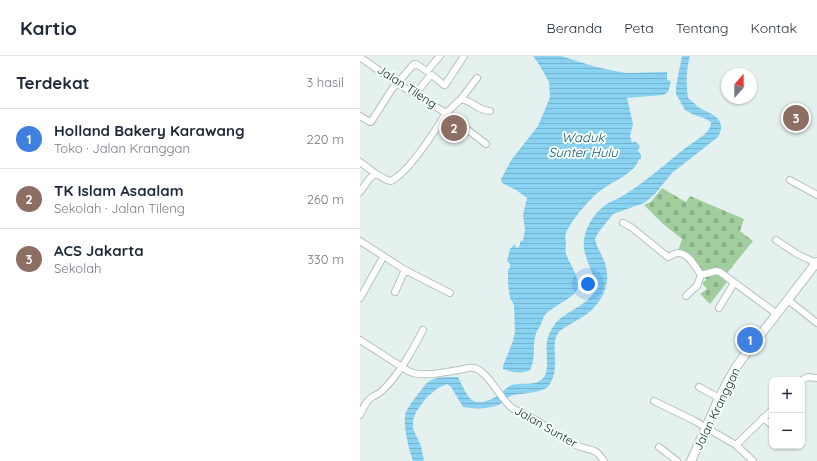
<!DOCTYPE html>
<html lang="id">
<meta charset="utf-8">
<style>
:root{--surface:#fff;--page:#f2f2f3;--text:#1f2937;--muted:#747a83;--line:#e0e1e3;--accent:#7c3aed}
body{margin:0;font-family:Quicksand,sans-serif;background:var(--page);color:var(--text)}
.controls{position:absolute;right:12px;bottom:12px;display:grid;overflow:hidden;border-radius:8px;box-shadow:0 1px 3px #0004}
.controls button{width:36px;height:36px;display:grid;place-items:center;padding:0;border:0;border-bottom:1px solid var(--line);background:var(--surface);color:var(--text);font:20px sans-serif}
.compass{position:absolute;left:361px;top:12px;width:36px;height:36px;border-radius:50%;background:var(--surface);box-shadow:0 1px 3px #0004;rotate:21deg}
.you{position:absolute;left:228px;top:228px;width:14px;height:14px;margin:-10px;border:3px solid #fff;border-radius:50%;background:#1a73e8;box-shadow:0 0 0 6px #1a73e833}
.badge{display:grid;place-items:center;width:26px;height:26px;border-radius:50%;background:var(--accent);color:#fff;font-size:13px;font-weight:700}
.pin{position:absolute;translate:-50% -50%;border:2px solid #fff;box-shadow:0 1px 4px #0006}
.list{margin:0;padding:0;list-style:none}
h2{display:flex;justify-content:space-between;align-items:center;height:52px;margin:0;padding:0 16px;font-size:17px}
h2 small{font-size:13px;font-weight:400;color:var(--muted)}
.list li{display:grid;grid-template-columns:26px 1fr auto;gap:12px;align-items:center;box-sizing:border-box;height:60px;padding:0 16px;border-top:1px solid var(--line)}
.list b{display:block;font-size:15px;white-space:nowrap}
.list p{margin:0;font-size:13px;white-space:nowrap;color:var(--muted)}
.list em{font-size:13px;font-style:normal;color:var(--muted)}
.map{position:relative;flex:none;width:457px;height:405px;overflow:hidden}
header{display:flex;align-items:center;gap:24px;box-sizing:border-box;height:56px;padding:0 20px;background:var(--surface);border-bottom:1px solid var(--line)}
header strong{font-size:19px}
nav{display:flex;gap:22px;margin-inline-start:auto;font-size:14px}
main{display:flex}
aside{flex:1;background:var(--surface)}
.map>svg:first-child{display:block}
</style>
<header>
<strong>Kartio</strong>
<nav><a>Beranda</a><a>Peta</a><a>Tentang</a><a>Kontak</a></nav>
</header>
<main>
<aside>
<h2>Terdekat<small>3 hasil</small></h2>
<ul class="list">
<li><span class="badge" style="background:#3f7fe0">1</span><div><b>Holland Bakery Karawang</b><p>Toko · Jalan Kranggan</p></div><em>220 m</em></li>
<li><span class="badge" style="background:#8d6e63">2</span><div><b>TK Islam Asaalam</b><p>Sekolah · Jalan Tileng</p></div><em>260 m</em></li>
<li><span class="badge" style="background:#8d6e63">3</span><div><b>ACS Jakarta</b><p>Sekolah</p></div><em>330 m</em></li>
</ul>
</aside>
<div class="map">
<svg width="457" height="405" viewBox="0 0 457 405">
<defs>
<pattern id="cemetery-stones" width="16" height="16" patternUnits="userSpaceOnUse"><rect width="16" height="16" fill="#a2ce9f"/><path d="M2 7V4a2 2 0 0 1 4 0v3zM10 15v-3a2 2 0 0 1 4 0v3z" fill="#8bb088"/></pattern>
<pattern id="water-rules" width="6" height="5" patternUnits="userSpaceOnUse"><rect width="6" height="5" fill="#89d2f1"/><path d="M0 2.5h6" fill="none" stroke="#76b4ce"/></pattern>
</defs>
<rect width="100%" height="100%" fill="#e5f1ef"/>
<!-- cemetery -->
<path fill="url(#cemetery-stones)" d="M302 132 326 146 330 140 384 163 380 175 393 185 363 222 367 226 350 248 340 238 347 233 342 227 346 224 337 210 318 195 322 183 302 167 284 149 291 146Z"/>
<!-- water -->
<path fill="url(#water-rules)" d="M173 0H201L236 11 265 17 307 16V24L311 25 308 36 303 39 267 42 273 68 270 80 272 87 275 85 280 90 278 95 281 99V103H279C275 118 251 126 240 135 230 142 210 166 206 177 205 180 205 183 206 186 206 190 205 195 206 198 210 209 218 218 218 230 218 241 192 250 185 259 182 263 182 267 180 270 179 272 178 273 177 275 171 288 177 301 170 314 161 318 153 317 143 313V310L153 285 155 276 154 249 150 242 149 235 148 227V213L150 212V208L147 205 150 193 155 188 156 192 159 191 160 188V186L163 184 165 174 163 159 167 142 156 134 142 127 141 123 152 103 178 70 184 56 190 41 189 26 180 10Z
M322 0H330C326 14 326 28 328 42 332 45 335 48 338 51 352 59 368 62 358 81L312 117 294 139 284 147 253 158 238 177 235 183C237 193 244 201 246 211 251 230 240 250 224 260 218 264 202 272 198 277 192 287 196 299 195 310 195 315 193 323 190 328 186 337 163 337 154 339 147 340 143 348 136 350 125 353 113 353 103 351L91 331 87 328 78 332 66 342 56 356 53 364V373L61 390 64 405H53C49 394 42 367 46 356 48 351 55 342 58 338 61 335 63 331 66 328 73 320 88 321 98 321 101 327 107 341 112 344 121 350 134 342 140 338 144 335 148 330 152 329 162 326 176 331 184 321 190 313 185 295 187 285 188 279 191 273 195 268 205 254 241 246 235 224 231 214 226 203 224 193 222 176 233 157 247 148 250 146 254 144 257 143 263 140 270 135 276 131 295 118 312 102 331 88 339 82 351 77 351 66L346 63 332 58 325 54 316 38V30Z"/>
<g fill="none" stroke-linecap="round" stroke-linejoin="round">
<defs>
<path id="minor" d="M0 1 37 27 86 57C75 75 49 116 31 125 24 125 20 117 14 119L10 122 0 136
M117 22 101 43 86 57 126 88
M55 38 70 20 72 19 84 29H85L104 0
M101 43C113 45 118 55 130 55
M0 60 10 66H11L32 33 54 8H56L67 15 80 0
M0 106 16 118
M430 124 457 139
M263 167 271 171 308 201C311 200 315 197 318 197 329 197 336 212 341 219L356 215 360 216 417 258
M416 184 437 198 456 207
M0 185 45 214 90 237
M35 236 45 214
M326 240 329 237 337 230 341 219
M0 242 21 205
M428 244 457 267
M359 252 374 227
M0 284 48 315C62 322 84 316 99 314 104 313 109 311 114 312 128 315 141 344 152 352 159 356 167 359 174 363 188 371 201 382 216 389 230 396 233 389 244 405
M442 324 448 321 457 322
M339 331 359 342
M294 345 333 364 376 389 393 405
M0 359C3 352 6 345 12 341 16 339 20 337 23 334 40 317 52 295 63 274
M403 362 412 369
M376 389 412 354
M299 391 317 405"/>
<path id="major" d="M331 405 359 342 369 323 376 311 388 295 457 206"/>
</defs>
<!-- minor casing -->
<use href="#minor" stroke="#b5c1bf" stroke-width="8"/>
<!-- major casing -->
<use href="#major" stroke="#b5c1bf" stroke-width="10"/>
<!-- minor -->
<use href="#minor" stroke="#fff" stroke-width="6"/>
<!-- major -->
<use href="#major" stroke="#fff" stroke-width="8"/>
</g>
<g text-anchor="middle" stroke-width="4" stroke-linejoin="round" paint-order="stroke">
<!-- street labels -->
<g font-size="12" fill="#191e1d" stroke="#f2fffc">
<text transform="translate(47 31) rotate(33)" y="4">Jalan Tileng</text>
<text transform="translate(357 353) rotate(-64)" y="4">Jalan Kranggan</text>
<text transform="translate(186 371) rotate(30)" y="4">Jalan Sunter</text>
</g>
<!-- water labels -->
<g font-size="13" font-style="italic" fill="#1d576d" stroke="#f2fffc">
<text x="223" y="86">Waduk<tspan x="223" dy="15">Sunter Hulu</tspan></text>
</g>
</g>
</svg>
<div class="controls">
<button>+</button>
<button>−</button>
</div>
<svg class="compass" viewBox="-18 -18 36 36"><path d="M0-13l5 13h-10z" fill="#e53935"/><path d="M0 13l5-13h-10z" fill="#747a83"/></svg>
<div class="you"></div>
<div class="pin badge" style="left:390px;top:284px;background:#3f7fe0">1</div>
<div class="pin badge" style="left:94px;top:72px;background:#8d6e63">2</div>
<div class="pin badge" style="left:436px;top:62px;background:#8d6e63">3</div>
</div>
</main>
